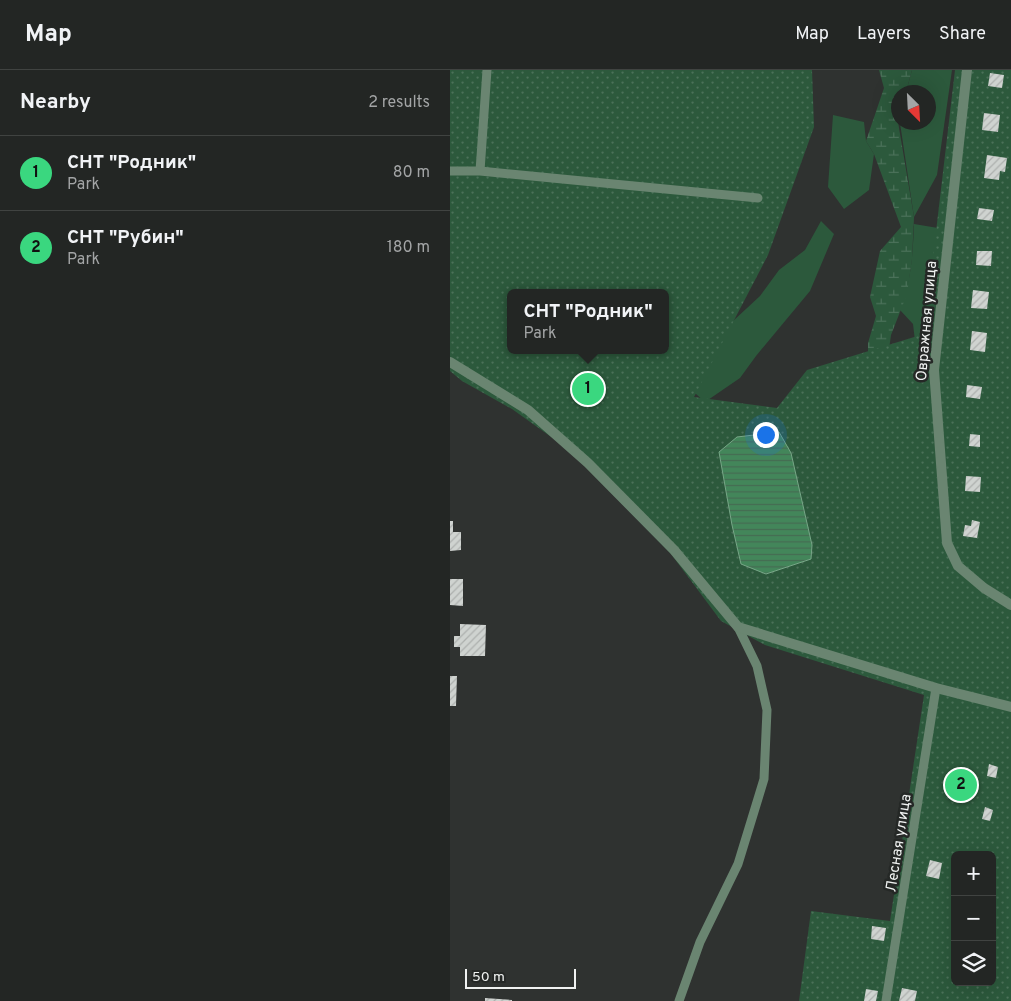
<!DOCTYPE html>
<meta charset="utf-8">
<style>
:root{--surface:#232624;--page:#2b2e2c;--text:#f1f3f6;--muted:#a3a5a6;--line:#404341;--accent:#3ad77f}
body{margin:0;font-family:Overpass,sans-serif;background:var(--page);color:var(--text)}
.controls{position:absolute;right:15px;bottom:15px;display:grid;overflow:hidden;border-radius:8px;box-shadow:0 5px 20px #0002}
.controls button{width:45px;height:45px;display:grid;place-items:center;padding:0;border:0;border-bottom:1px solid var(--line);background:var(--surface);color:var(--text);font:25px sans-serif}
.compass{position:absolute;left:441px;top:15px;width:45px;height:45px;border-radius:50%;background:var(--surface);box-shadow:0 5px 20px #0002;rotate:156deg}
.scale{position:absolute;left:15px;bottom:12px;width:111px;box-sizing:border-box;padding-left:5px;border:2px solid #f0f2f1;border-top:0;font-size:14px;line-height:18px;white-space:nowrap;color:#f0f2f1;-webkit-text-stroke:4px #252826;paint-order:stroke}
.you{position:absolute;left:315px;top:364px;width:18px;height:18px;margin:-12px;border:4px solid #fff;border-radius:50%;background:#1a73e8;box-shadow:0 0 0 8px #1a73e833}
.badge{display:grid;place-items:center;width:32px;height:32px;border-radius:50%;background:var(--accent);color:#111;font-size:16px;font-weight:700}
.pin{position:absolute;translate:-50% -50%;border:2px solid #fff;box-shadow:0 1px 5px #0006}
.popup{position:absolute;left:57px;top:219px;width:162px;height:65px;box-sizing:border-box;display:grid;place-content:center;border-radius:8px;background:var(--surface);filter:drop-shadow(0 1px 4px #0005);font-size:16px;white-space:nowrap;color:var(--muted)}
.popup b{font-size:19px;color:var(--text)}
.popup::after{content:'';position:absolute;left:50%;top:100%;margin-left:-10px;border:10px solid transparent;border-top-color:var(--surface)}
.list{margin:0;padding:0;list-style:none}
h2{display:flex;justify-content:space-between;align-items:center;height:65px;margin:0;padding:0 20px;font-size:21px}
h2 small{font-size:16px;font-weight:400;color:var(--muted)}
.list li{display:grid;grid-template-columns:32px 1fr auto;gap:15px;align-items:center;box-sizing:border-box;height:75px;padding:0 20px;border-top:1px solid var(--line)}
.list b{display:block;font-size:19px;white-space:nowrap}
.list p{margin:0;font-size:16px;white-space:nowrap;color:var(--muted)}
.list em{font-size:16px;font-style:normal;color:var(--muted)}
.icon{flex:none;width:28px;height:28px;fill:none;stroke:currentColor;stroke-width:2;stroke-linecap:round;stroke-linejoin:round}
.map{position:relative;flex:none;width:561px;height:931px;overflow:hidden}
header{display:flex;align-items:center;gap:30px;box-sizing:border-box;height:70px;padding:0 25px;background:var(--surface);border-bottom:1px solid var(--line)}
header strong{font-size:24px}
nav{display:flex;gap:28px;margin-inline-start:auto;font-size:18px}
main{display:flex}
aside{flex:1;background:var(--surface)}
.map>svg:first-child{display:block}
</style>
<header>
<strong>Map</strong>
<nav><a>Map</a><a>Layers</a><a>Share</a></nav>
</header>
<main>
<aside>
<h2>Nearby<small>2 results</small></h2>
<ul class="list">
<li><span class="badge">1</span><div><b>СНТ &quot;Родник&quot;</b><p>Park</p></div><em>80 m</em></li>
<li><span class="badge">2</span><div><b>СНТ &quot;Рубин&quot;</b><p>Park</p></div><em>180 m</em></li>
</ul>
</aside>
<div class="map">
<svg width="561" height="931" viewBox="0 0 561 931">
<defs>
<pattern id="wetland-marsh" width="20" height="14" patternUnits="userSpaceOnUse" patternTransform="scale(1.25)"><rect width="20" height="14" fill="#2c593c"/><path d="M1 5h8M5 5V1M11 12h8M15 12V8" fill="none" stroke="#4b7159"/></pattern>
<pattern id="garden-dots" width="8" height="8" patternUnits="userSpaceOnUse" patternTransform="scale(1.25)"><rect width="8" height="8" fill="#2c593c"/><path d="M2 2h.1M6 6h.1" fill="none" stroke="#4b7159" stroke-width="1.8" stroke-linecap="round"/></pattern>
<pattern id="water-rules" width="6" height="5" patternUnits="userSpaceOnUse" patternTransform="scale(1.25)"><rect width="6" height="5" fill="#43865a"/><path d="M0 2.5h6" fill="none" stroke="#456b52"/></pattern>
<pattern id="building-hatch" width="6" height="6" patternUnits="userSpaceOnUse" patternTransform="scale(1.25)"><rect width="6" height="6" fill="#cfd3d0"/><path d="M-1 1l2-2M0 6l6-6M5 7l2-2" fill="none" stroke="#adb0ae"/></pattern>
</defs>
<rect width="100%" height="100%" fill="#2f3230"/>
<!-- grass -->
<path fill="#2c593c" d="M462 0H502L487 105 464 147 450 53 478 52V22H456Z
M383 45 414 52 416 71 424 84 419 120 394 139 378 117Z
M371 151 384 164 360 221 306 286 290 308 255 332 236 315 269 264 310 226 329 200 355 180Z
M464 154 494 159 476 295 465 271 463 254 450 240C461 212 463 183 464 154Z"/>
<!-- wetland -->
<path fill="url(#wetland-marsh)" d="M429 0H462L456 22H448V52L464 147 462 189 457 224 441 265 436 300 418 305V273L426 246 420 227 430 181 451 157 424 84 416 71 434 18Z"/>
<!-- garden -->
<path fill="url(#garden-dots)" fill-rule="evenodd" d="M0 0H362L364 57 318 185 244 327 327 338 357 300 474 264 505 0H561V931H349L361 841 440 851 474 625 315 575 271 551 221 484 118 379 62 339 12 311 0 301ZM61 223H216V280H61ZM505 785H542V912H505Z"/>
<!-- water -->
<path fill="url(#water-rules)" stroke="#77a687" d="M329 362 341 383 362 475 361 489 316 504 291 494 282 455 269 382 287 367Z"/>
<!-- building -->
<path fill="url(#building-hatch)" d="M540 3 554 5 552 18 538 16Z
M534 43 550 45 548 62 532 60Z
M537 85 557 88 555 102 550 101 549 110 534 108Z
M529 138 544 140 542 151 527 149Z
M527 181H542L541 196 526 195Z
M523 220 539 222 537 239 521 238Z
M522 261 537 263 535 282 520 280Z
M517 315 532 317 530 329 516 327Z
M520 364 530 365V377L519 376Z
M516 406 531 407 530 422 515 421Z
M522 450 530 452 527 468 513 466 515 455 521 456Z
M0 451H3V462H11V480L0 481Z
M0 509H13V536L0 535Z
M10 554 36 555 35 586H10V577H4V566H10Z
M0 606H7L6 636H0Z
M539 694 548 697 546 708 537 706Z
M535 737 543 740 540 751 532 749Z
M480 790 492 793 489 809 476 806Z
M422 856 436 858 434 871 421 869Z
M452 918 467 921 465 931H449Z
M416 919 428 921 426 931H414Z
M35 928 62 930V931H35Z"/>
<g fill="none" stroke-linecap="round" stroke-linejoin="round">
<!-- service -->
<path stroke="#6a8571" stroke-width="9" d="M0 101H30L37 0
M30 101 308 128
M229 931 250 872 288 794 314 709 317 640 307 596 288 557
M436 931 486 618"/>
<!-- minor -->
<path stroke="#6a8571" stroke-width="10" d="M517 0 484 300 497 473 508 496 534 518 561 535
M0 292 78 340 138 393 224 480 288 557 486 618 561 637"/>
</g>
<g text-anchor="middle" stroke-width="5" stroke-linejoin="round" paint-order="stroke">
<!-- street labels -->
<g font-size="15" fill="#f0f2f1" stroke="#252826">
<text transform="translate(476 251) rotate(-85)" y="5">Овражная улица</text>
<text transform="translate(448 773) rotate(-81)" y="5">Лесная улица</text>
</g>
</g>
</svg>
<div class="controls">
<button>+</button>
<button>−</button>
<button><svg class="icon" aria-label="layers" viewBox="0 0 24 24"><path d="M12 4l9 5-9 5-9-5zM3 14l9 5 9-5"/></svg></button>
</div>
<svg class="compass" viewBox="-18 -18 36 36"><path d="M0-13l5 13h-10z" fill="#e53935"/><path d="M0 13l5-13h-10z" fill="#a3a5a6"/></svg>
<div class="scale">50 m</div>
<div class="you"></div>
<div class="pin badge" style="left:138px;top:319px">1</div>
<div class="popup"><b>СНТ &quot;Родник&quot;</b>Park</div>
<div class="pin badge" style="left:511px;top:715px">2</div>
</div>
</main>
